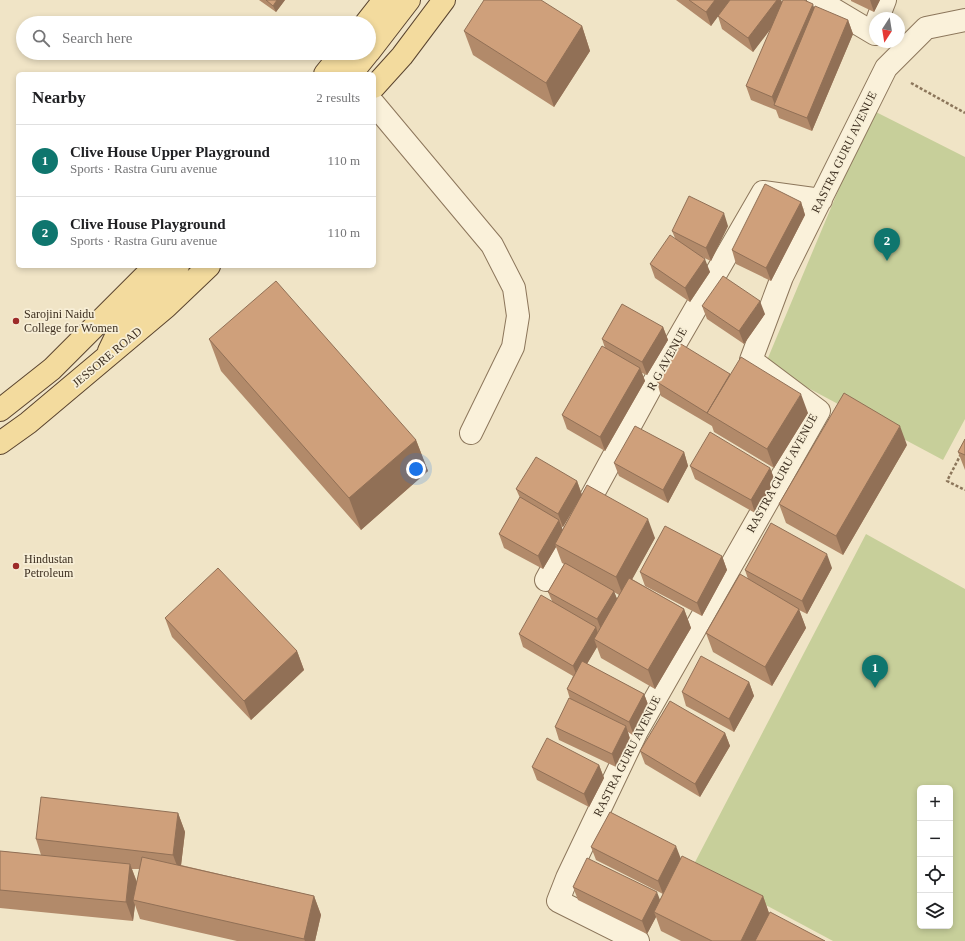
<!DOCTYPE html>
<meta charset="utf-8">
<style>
:root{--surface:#fff;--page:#f6f6f6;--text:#202124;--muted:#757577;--line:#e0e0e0;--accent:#0f766e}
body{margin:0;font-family:"Times New Roman",serif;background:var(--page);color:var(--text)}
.controls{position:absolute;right:12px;bottom:12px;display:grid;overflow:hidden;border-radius:6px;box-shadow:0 2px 6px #0003}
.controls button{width:36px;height:36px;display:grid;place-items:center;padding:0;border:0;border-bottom:1px solid var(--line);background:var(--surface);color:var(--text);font:20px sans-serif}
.compass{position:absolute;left:869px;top:12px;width:36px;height:36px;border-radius:50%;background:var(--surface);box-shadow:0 2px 6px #0003;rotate:192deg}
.you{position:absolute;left:416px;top:469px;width:14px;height:14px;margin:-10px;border:3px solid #fff;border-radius:50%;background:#1a73e8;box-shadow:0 0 0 6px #1a73e833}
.badge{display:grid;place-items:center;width:26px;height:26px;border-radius:50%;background:var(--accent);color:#fff;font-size:13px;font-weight:700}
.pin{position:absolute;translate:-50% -33px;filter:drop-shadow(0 1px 2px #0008)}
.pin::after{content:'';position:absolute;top:21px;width:14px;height:12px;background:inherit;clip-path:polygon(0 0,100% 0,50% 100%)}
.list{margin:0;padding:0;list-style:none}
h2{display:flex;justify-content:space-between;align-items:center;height:52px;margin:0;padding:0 16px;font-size:17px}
h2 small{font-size:13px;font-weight:400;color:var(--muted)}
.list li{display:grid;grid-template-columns:26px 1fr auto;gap:12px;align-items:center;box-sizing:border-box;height:72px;padding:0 16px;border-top:1px solid var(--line)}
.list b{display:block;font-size:15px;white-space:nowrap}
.list p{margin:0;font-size:13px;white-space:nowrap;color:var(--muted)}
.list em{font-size:13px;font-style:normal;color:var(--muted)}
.icon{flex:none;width:22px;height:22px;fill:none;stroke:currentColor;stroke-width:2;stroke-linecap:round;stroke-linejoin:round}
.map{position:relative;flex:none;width:965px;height:941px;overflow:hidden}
.search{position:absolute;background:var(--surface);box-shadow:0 2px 6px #0003;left:16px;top:16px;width:360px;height:44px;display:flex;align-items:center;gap:10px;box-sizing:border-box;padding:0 14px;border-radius:22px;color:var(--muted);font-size:15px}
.panel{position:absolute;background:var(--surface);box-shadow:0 2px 6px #0003;left:16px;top:72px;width:360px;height:196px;border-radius:6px}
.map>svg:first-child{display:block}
</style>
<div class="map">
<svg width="965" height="941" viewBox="0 0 965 941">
<rect width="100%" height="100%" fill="#f0e4c6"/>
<!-- green -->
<path fill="#c7cf9a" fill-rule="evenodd" d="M872 110 965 157V419L943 460 765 365Z
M866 534 965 589V941H833L693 866ZM920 788H950V926H920Z"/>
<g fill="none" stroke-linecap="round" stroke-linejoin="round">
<defs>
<path id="minor" d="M818 0 875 34
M878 18 885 0
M374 104 492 245 514 288 518 316 513 347 471 433
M546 580 667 358 763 192 821 200
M638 941 558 901 567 878 637 731 819 411 751 360 782 277 886 68 926 28 965 20"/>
<path id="major" d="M366 23 384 0
M369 52 409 0
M325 74 342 53
M351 74 368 53
M374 87 402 56 444 0
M109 351 123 322 178 266
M0 410 52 369 155 266
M0 443 28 423 166 307 209 266"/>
</defs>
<!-- minor casing -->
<use href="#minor" stroke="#8c765b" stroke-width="24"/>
<!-- major casing -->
<use href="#major" stroke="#5a442f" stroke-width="24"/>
<!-- path -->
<path stroke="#8c765b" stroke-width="2.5" stroke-dasharray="3 2" stroke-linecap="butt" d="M911 83 965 113
M961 454 947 481 965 490"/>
<!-- minor -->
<use href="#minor" stroke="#faf1da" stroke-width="22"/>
<!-- major -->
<use href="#major" stroke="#f3db9e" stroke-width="22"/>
</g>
<!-- wall -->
<path fill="#b28a6a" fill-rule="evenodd" d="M259 0H285L276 12Z
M676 0H781L782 2 814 9 848 20 853 34 812 131 779 118 776 110 751 100 746 86 772 27 753 52 722 29 718 16 711 26Z
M851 0H880L874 12 851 1Z
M582 26 590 51 554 107 473 55 464 31Z
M801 202 805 215 771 281 736 264 732 250Z
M728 226 711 261 702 257 710 272 690 302 655 278 650 264 675 238 672 231Z
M702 306 765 314 744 344 707 319Z
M663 327 668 340 647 375 642 373 645 381 605 451 567 429 562 415 605 348 602 339Z
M209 339 416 440 428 471 361 530 221 371Z
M730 374 808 413 774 468 714 432 712 426 661 396 657 382Z
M965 439V470L958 452Z
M907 445 843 555 786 523 779 504Z
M684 452 688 466 668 503 619 476 614 463Z
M690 466 770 468 775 481 755 513 695 479Z
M577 481 582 495 655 538 632 579 684 609 691 628 655 689 601 658 597 647 587 664 644 694 649 707 634 736 628 732 630 739 616 767 559 740 555 727 570 699 567 689 573 676 523 647 519 634 552 601 548 592 564 564 562 563 556 547 543 569 504 548 499 534 520 498 516 489ZM582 495 562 530 561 526 563 527ZM614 592 619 595 617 599Z
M722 556 727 570 702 616 645 586 640 572Z
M832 568 807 614 799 610 806 628 772 686 713 652 706 633 748 579 745 570Z
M165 618 297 651 304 670 251 720 172 637Z
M749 682 754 696 734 732 686 706 682 692Z
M725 733 730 746 700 797 645 764 640 751Z
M599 765 604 778 589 807 537 780 532 767Z
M178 813 185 832 181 865 314 896 321 915 315 941H237L140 919 135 905 133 921 0 908V851L41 855 36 839ZM132 869H140L137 882Z
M591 847 681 859 763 896 769 913 825 941H681L661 931 656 917 647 934 578 900 573 887 660 900 663 894 596 860Z"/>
<!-- shaded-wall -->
<path fill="#917056" d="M277 0H285L276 12 273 6Z
M715 0H730L711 26 706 12Z
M777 0H781L785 10 753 52 748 38Z
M870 0H880L874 12Z
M813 4 817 17 775 105 772 97Z
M848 20 853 34 812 131 807 118Z
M582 26 590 51 554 107 546 83Z
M801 202 805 215 771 281 766 268Z
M724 213 728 226 711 261 706 248Z
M705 259 710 272 690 302 685 288Z
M760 301 765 314 744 344 739 331Z
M663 327 668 340 647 375 642 362Z
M640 368 645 381 605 451 600 437Z
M801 394 808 413 774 468 767 449Z
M900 426 907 445 843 555 836 536Z
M416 440 428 471 361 530 349 498Z
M684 452 688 466 668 503 663 490Z
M770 468 775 481 755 513 751 500Z
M577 481 582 495 563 527 558 514Z
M648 519 655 538 623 596 616 577Z
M559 520 564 533 555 544 556 547 543 569 538 556Z
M827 554 832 568 807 614 802 601Z
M722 556 727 570 702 616 697 603Z
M614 591 619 604 602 632 597 619Z
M684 609 691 628 655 689 648 670Z
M799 609 806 628 772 686 765 667Z
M596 627 600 640 594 639 597 647 578 679 573 666Z
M297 651 304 670 251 720 244 701Z
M749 682 754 696 734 732 729 719Z
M644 694 649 707 634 736 629 722Z
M626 726 630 739 616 767 612 754Z
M725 733 730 746 700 797 695 784Z
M599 765 604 778 589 807 584 794Z
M178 813 185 832 180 874 173 855Z
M676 846 681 859 663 894 658 881Z
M130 864 137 883 133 900 135 905 133 921 126 902Z
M657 892 662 905 654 912 656 917 647 934 642 921Z
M314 896 321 915 315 941H305L304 939Z
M763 896 770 916 757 941H741Z"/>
<!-- building -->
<path fill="#cfa07b" stroke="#917056" d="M266 0H277L273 6Z
M484 0H541L582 26 546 83 464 31Z
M689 0H715L706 12Z
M730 0H777L748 38 718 16Z
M783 0H804L813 4 772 97 746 86Z
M815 6 848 20 807 118 774 105Z
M765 184 801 202 766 268 732 250Z
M689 196 724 213 706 248 672 231Z
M670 235 705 259 685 288 650 264Z
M723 276 760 301 739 331 702 306Z
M276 281 416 440 349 498 209 339Z
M622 304 663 327 642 362 602 339Z
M681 344 730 374 707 413 657 382Z
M602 346 640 368 600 437 562 415Z
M741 357 801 394 767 449 707 413Z
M844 393 900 426 836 536 779 504Z
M635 426 684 452 663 490 614 463Z
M710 432 770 468 751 500 690 466Z
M965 439V455L958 452Z
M536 457 577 481 558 514 516 489Z
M587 485 648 519 616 577 555 544Z
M520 497 559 520 538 556 499 534Z
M771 523 827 554 802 601 745 570Z
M665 526 722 556 697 603 640 572Z
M565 563 614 591 597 619 548 592Z
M218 568 297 651 244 701 165 618Z
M740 574 799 609 765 667 706 633Z
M629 578 684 609 648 670 594 639Z
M541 595 596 627 573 666 519 634Z
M701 656 749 682 729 719 682 692Z
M582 661 644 694 629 722 567 689Z
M569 698 626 726 612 754 555 727Z
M670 701 725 733 695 784 640 751Z
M547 738 599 765 584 794 532 767Z
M41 797 178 813 173 855 36 839Z
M610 812 676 846 658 881 591 847Z
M0 851 130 864 126 902 0 890Z
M682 856 763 896 741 941H712L654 912Z
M142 857 314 896 304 939 133 900Z
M587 858 657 892 642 921 573 887Z
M770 912 825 941H755Z"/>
<!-- markers -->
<g fill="#9d2b29" stroke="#f7eed6" stroke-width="1.5">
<circle cx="16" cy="321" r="4"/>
<circle cx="16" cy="566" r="4"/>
</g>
<g text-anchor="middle" stroke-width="3.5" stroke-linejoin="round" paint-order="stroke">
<!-- street labels -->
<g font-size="12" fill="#3c2e1f" stroke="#f7eed6">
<text transform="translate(844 152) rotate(-64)" y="4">RASTRA GURU AVENUE</text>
<text transform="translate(107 357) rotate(-40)" y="4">JESSORE ROAD</text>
<text transform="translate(667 359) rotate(-61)" y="4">R G AVENUE</text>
<text transform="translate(782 473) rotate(-61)" y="4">RASTRA GURU AVENUE</text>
<text transform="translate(627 756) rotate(-63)" y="4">RASTRA GURU AVENUE</text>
</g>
<!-- poi labels -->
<g font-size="12" fill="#3c2e1f" stroke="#f7eed6" text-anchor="start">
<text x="24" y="318">Sarojini Naidu<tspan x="24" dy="14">College for Women</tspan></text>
<text x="24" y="563">Hindustan<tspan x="24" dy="14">Petroleum</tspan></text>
</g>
</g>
</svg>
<div class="controls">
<button>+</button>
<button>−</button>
<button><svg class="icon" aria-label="locate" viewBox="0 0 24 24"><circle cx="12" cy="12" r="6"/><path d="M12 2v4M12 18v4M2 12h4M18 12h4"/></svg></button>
<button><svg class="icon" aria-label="layers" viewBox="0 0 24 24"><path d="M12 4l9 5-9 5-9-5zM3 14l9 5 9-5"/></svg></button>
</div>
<svg class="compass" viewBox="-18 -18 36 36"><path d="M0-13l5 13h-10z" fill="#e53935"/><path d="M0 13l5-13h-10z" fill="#757577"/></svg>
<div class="you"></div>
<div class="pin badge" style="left:875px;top:688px">1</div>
<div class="pin badge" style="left:887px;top:261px">2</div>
<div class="search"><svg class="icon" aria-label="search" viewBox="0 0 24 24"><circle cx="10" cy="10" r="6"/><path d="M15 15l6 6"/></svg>Search here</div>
<section class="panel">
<h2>Nearby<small>2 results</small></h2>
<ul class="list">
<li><span class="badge">1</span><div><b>Clive House Upper Playground</b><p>Sports · Rastra Guru avenue</p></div><em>110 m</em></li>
<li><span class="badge">2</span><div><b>Clive House Playground</b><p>Sports · Rastra Guru avenue</p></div><em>110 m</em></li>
</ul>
</section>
</div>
